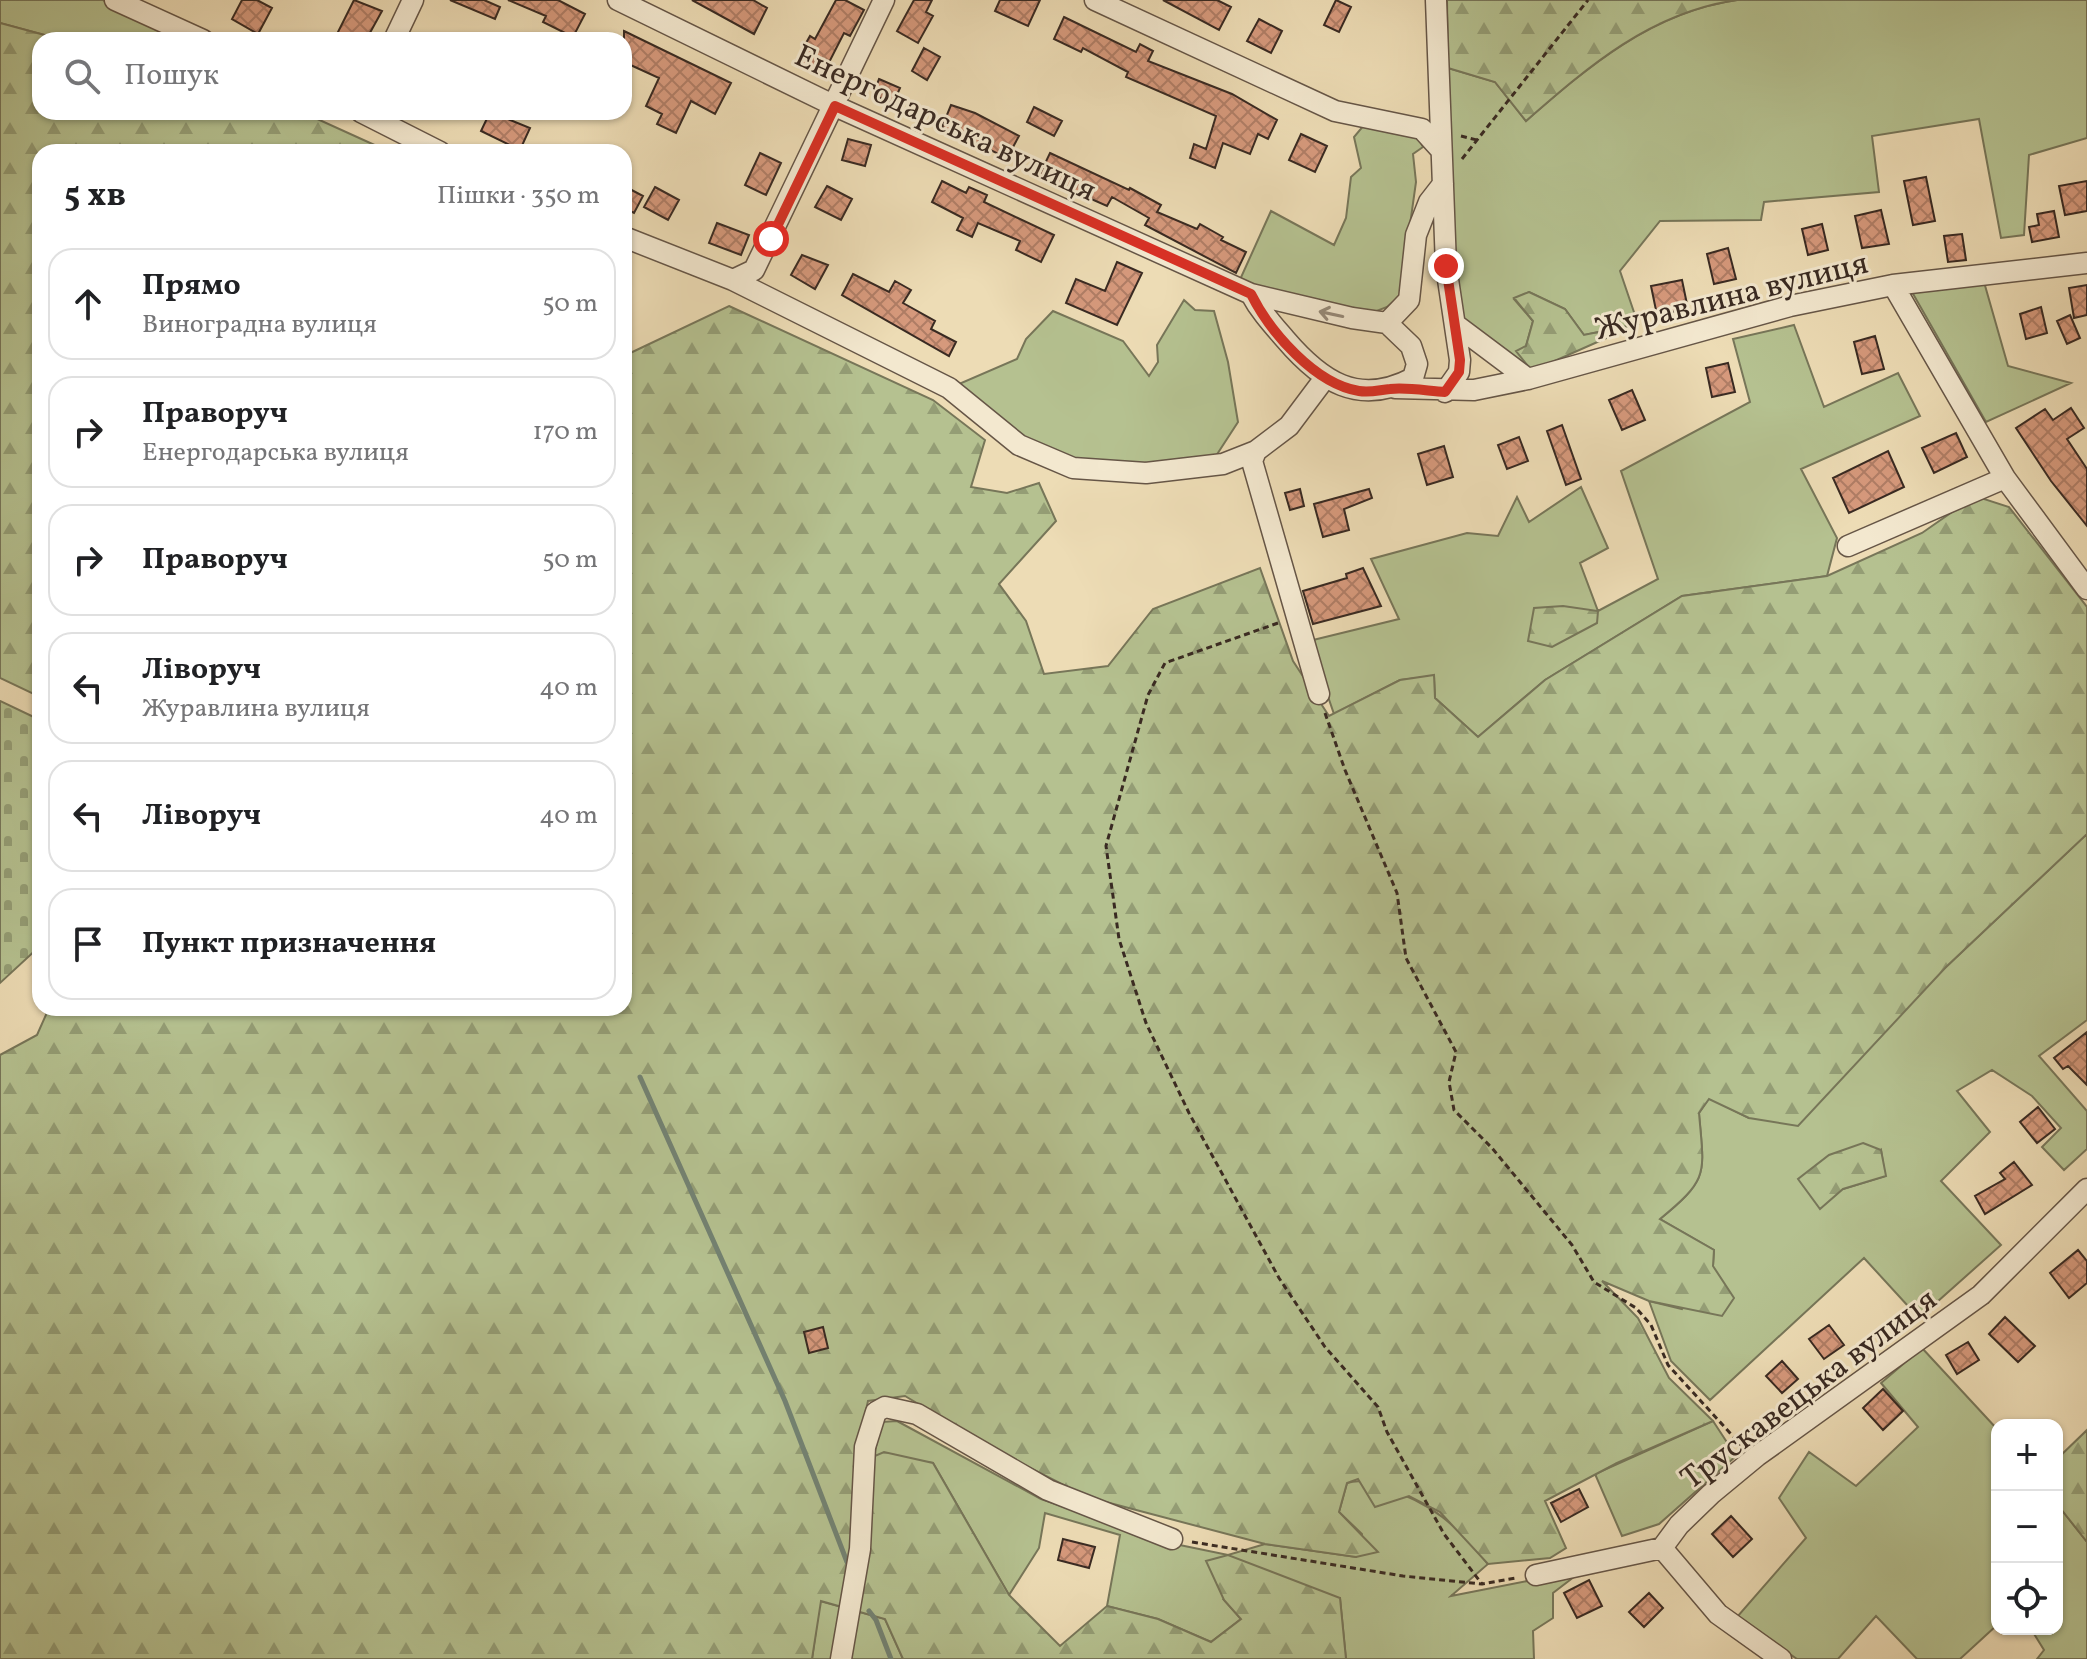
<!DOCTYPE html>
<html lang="uk">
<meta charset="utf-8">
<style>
:root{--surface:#fff;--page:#f2f2f2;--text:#202124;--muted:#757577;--line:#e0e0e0}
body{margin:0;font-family:Vollkorn,serif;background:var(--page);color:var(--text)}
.controls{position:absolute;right:24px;bottom:24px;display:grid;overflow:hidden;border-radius:16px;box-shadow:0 2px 6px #0004}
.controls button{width:72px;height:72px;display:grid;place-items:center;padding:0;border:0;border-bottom:2px solid var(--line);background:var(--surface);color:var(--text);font:40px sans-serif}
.stop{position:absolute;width:24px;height:24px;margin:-18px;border:6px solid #d93025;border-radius:50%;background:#fff}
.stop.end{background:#d93025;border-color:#fff;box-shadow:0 2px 8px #0008}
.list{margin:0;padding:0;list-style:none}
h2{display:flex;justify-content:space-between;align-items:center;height:104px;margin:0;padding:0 32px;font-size:34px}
h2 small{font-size:26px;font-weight:400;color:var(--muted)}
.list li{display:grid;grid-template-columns:52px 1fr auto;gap:24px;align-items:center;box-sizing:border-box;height:112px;margin:0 16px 16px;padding:0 16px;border:2px solid var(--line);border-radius:24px}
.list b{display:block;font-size:30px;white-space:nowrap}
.list p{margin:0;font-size:26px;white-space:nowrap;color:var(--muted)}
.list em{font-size:26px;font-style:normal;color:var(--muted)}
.icon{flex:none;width:44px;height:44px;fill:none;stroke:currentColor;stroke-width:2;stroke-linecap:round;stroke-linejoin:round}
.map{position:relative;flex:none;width:2087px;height:1659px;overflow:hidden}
.search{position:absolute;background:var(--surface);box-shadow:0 2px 6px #0004;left:32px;top:32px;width:600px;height:88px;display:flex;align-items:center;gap:20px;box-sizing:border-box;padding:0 28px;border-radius:24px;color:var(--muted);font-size:30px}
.panel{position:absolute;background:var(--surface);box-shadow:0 2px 6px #0004;left:32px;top:144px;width:600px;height:872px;border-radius:24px}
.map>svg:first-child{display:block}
</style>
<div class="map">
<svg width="2087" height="1659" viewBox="0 0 2087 1659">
<defs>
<pattern id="forest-firs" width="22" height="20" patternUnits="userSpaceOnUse" patternTransform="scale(2)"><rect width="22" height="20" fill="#b5c190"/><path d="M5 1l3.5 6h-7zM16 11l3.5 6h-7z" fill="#949d75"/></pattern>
<pattern id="cemetery-stones" width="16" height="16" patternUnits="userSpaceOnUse" patternTransform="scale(2)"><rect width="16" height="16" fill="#b5c190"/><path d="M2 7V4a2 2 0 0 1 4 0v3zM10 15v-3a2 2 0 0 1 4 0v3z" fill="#949d75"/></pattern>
<pattern id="building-cross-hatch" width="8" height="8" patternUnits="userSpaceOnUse" patternTransform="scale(2)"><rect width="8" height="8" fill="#d6997c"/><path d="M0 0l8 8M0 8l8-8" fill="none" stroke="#af7d65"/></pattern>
</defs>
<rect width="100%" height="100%" fill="#eddcb5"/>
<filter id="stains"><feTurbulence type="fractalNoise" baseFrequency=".0025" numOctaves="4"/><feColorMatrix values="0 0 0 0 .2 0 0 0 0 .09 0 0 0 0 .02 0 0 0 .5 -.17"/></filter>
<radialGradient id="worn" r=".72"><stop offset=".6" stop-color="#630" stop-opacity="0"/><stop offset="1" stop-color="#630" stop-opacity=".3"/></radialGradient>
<!-- green -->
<path fill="#b5c190" stroke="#777659" stroke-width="2" fill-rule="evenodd" d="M0 0H103L182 40H63L0 23Z
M1737 0H2087V138L2029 155 2024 235 2001 238 1979 119 1872 136 1879 192 1764 202 1761 220 1660 221 1620 271 1638 324 1584 335 1565 309 1529 292 1514 299 1533 321 1526 346 1532 371 1462 319 1447 172 1448 68 1495 82 1526 121C1589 66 1652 12 1737 0Z
M1364 125 1418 136 1423 147 1413 154 1416 182 1400 296 1387 307 1369 314 1238 284 1271 211 1334 245 1346 218 1351 177 1361 168 1354 137Z
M1984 282 2008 366 2071 383 1986 422 1912 292Z
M1184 300 1195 310 1214 311 1228 362 1238 422 1212 462 1073 465 1021 443 952 387 1017 359 1026 339 1053 311 1123 341 1149 376 1158 362 1157 345Z
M1794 325 1824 407 1898 373 1920 416 1801 469 1837 538 1827 576 1682 596 1545 680 1478 737 1435 698 1434 676 1400 680 1334 714 1309 641 1399 619 1371 559 1467 533 1498 536 1517 497 1529 522 1581 487 1608 548 1580 563 1598 611 1658 579 1621 471 1750 402 1733 339Z
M2087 834V1020L2039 1056 2087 1111V1149L2064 1170 2042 1147 2061 1128 2032 1096 1992 1070 1957 1091 1990 1132 1941 1181 2001 1245 1919 1318 1864 1258 1710 1400 1671 1361 1649 1301 1682 1309 1713 1266 1714 1250 1660 1219C1710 1178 1704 1174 1699 1113L1709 1098 1749 1118 1946 967ZM1881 1150 1885 1176 1843 1189Z
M1922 1348 1997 1429V1625L1960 1659H1917L1876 1616 1838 1659H1797L1737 1617 1806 1538 1779 1498 1809 1452 1856 1486 1918 1427 1881 1383Z
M897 1421 1041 1499 1170 1543 1228 1555 1265 1544 1356 1557 1362 1534 1339 1512 1347 1483C1361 1479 1369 1483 1383 1487 1434 1504 1455 1524 1488 1564L1451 1596 1583 1570 1553 1593V1618L1533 1631 1534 1659H1346L1340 1598 1224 1600 1241 1619 1211 1642 1158 1619 1107 1606 1120 1535 1045 1513 1039 1548 1009 1595 933 1463 874 1456 881 1422Z
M1713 1421 1736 1456 1659 1524 1622 1536 1595 1474Z
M2057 1504 2087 1542V1659H2037L2044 1650 2031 1629H2057Z
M820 1601 885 1619 903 1659H812Z"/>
<!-- forest -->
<path fill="url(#forest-firs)" stroke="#777659" stroke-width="2" d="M1447 0H1737C1651 12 1589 66 1526 121L1495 82 1448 68Z
M0 23 63 40H40V112H302L390 152H40V697L0 678Z
M1529 292 1565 309 1584 335 1638 324 1532 371 1516 351 1526 346 1533 321 1514 298Z
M729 306 933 400 985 440 971 487 1007 493 1039 483 1056 521 999 584 1026 621 1044 674 1108 666 1153 609 1260 568 1293 661 1329 716 1400 680 1434 675 1435 698 1478 737 1545 680 1682 596 1827 576 1922 533 1975 496 2009 507 2087 607V834L1946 967 1798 1126 1749 1118 1709 1099 1699 1113C1704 1174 1710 1178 1660 1219L1714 1250 1713 1266 1734 1298 1722 1316 1649 1301 1602 1281 1638 1318 1669 1378 1713 1421 1617 1463 1545 1501 1566 1548 1550 1558 1488 1564 1440 1512 1409 1496 1375 1507 1358 1479 1347 1483 1339 1512 1378 1552 1356 1557 1265 1544 1087 1497 997 1451 905 1396 868 1401 854 1465 884 1452 933 1463 1009 1595 1060 1646 1107 1606 1158 1619 1211 1642 1241 1619 1224 1600 1206 1561 1228 1555 1340 1598 1346 1659H903L885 1619 821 1601 812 1659H0V1055L37 1035 49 1008H624V356Z
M1563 606 1598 611 1597 623 1552 647 1528 641 1534 608Z
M1863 1143 1881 1150 1886 1176 1843 1189 1820 1209 1798 1179 1829 1155Z
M2087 1430V1542L2057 1504V1459Z"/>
<!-- cemetery -->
<path fill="url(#cemetery-stones)" stroke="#777659" stroke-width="2" d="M0 701 40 720V946L0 983Z"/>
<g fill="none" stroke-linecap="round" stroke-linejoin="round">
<!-- stream -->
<path stroke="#738272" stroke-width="5" d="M640 1077 785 1401 847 1562
M869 1611 876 1620 891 1659"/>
</g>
<!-- building -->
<path fill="url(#building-cross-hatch)" stroke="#392a22" stroke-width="2" d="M242 0H257L272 8 258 34 232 19Z
M354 0 382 11 366 40H334Z
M450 0H484L500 7 495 19Z
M508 0H558L585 14 573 37 543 22 546 16Z
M692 0H753L767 8 754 34Z
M836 0H845L864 10 850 36 844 33 822 76 796 61 810 36 815 39Z
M914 0H932L926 12 933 16 918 43 897 31Z
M1000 0H1040L1028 26 995 11Z
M1163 0H1217L1231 7 1219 30Z
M1336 0 1351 7 1339 32 1324 25Z
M1064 17 1136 52 1140 44 1153 51 1148 61 1232 94 1277 120 1268 139 1258 134 1250 154 1223 143 1215 168 1190 158 1194 144 1206 149 1216 116 1126 77 1128 72 1083 48 1081 52 1054 39Z
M1259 19 1282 31 1271 53 1247 41Z
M624 31 731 83 715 114 691 101 676 133 657 124 662 114 646 106 659 78 624 62Z
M924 48 940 57 927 80 912 71Z
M879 79 900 88 893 104 873 95Z
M951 105 975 113 1019 136 1007 158 942 127Z
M1034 107 1062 121 1054 136 1027 122Z
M490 112 530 128 520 150 481 131Z
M1301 134 1327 146 1315 172 1289 160Z
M848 139 871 145 865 166 842 160Z
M760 153 781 163 766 195 745 185Z
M1050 153 1129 190 1130 188 1161 205 1157 212 1197 229 1200 224 1223 237 1221 240 1246 252 1236 273 1145 225 1149 218 1112 197 1107 206 1039 176Z
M1926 177 1935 221 1913 225 1904 181Z
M942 181 966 193 969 187 987 195 984 202 1054 235 1041 262 1016 250 1020 241 978 223 972 237 957 230 963 218 932 202Z
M2087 181V211L2065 215 2059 186Z
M624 186 643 196 634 213 624 208Z
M827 186 852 199 841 220 815 207Z
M655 187 679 200 668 220 644 207Z
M1881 210 1889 244 1862 248 1855 216Z
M2054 211 2059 237 2032 242 2029 227 2039 225 2037 214Z
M717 223 749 235 741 255 709 243Z
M1822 224 1828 250 1808 255 1802 229Z
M1962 234 1966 260 1948 262 1944 236Z
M1728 248 1736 279 1714 284 1707 254Z
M802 255 828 265 815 289 791 275Z
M1117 262 1142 273 1117 325 1066 303 1076 279 1105 291Z
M853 274 889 292 895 281 911 290 903 303 935 321 931 329 956 342 949 356 842 295Z
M1682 280 1688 309 1657 315 1651 286Z
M2087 285V315L2074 318 2069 288Z
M2041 307 2047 333 2026 339 2020 314Z
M2070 315 2080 338 2067 344 2057 321Z
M1875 336 1884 369 1862 374 1854 342Z
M1728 363 1735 392 1712 397 1706 368Z
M1632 390 1645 420 1622 430 1609 400Z
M2071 408 2084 428 2067 439 2087 469V526L2051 481 2016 428 2045 409 2053 420Z
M1562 425 1581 479 1566 485 1547 431Z
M1956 433 1967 457 1934 473 1922 448Z
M1519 437 1528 461 1507 469 1498 445Z
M1444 446 1453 477 1427 485 1418 454Z
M1888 451 1904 487 1849 513 1833 478Z
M1300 489 1304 506 1290 510 1285 493Z
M1369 489 1372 498 1344 509 1349 530 1323 537 1314 504Z
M1363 568 1381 606 1313 624 1303 591 1347 578 1346 574Z
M2087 1032V1085L2068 1066 2063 1069 2054 1058Z
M2038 1107 2055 1129 2037 1143 2020 1122Z
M2014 1162 2032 1185 1985 1214 1975 1196 2005 1179 2000 1173Z
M2078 1250 2087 1261V1283L2069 1298 2050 1273Z
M2005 1317 2035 1346 2018 1362 1989 1334Z
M1829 1325 1844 1345 1824 1359 1809 1339Z
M823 1327 828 1348 809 1353 804 1332Z
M1968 1342 1979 1360 1957 1374 1946 1355Z
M1782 1361 1798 1379 1782 1393 1766 1376Z
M1883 1389 1903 1411 1883 1430 1863 1408Z
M1579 1489 1588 1507 1561 1522 1551 1503Z
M1731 1516 1752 1539 1733 1557 1712 1534Z
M1063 1539 1095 1547 1089 1568 1058 1560Z
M1589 1580 1602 1606 1577 1618 1564 1593Z
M1649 1593 1663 1608 1644 1627 1629 1612Z"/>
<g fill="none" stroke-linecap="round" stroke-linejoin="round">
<defs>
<path id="street" d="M115 0 203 40
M618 0 835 106 1251 294 1352 318 1387 323 1411 346 1417 364 1413 378C1358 407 1321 381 1285 339 1272 324 1260 311 1251 294
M1095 0 1335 111 1422 129 1441 150
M1436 0 1446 266 1460 360 1459 372 1445 392
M394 40 413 0
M361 112 440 152
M624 237 733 280 949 388 1019 445 1073 468 1146 473 1223 464 1256 451
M733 280 754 270 884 0
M1893 285 2005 478
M1387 323 1409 300 1416 235 1429 202 1443 184
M1456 325 1528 379
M1395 388 1474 390 1528 379 1790 306 1893 285 2087 263
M1848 546 2005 478 2087 589
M1319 694 1252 461 1256 451 1289 426 1325 378
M1662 1548 1718 1614 1781 1659
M1536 1575 1662 1548 1679 1525 1711 1494 1757 1456 1981 1295 2087 1189
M841 1659 860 1549 865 1447 876 1412 885 1407 917 1414 1048 1490 1172 1539"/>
</defs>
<!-- street casing -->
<use href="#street" stroke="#665647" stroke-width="23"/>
<!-- path -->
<path stroke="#392a22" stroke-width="3" stroke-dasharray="6 4" stroke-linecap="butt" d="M1461 136 1477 140
M1462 159 1588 0
M1278 623 1165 663 1148 695 1106 846 1119 939 1146 1023 1189 1113 1279 1278 1325 1347 1378 1407 1387 1432 1444 1534 1482 1584
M1325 713 1345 770 1397 893 1406 958 1456 1052 1449 1082 1454 1110 1492 1148 1572 1245 1594 1282 1636 1308 1651 1325 1668 1365 1741 1445
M1192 1542 1403 1576 1482 1584 1516 1578"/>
<!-- street -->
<use href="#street" stroke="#f3e8cf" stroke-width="20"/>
</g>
<!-- one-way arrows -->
<defs><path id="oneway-shaft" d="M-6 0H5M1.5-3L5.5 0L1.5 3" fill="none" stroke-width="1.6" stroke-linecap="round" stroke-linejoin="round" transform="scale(2)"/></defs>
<use stroke="#968978" href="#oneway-shaft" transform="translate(1331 314) rotate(-168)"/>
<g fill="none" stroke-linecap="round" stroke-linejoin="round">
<!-- route -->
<path stroke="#d93025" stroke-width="10" d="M771 239 835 106 1251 294C1270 332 1315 384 1359 391 1370 393 1379 390 1390 389 1407 387 1428 391 1445 392L1459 372 1460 360 1446 266"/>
</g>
<g text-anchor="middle" stroke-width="6" stroke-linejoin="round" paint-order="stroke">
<!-- street labels -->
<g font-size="32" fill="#392a22" stroke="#f3e8cf">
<text transform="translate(946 122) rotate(25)" y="11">Енергодарська вулиця</text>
<text transform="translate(1731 295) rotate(-14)" y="11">Журавлина вулиця</text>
<text transform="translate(1808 1388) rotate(-37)" y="11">Трускавецька вулиця</text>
</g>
</g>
<rect width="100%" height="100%" filter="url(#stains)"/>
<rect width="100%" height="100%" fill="url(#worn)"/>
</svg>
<div class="controls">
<button>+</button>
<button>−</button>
<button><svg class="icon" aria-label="locate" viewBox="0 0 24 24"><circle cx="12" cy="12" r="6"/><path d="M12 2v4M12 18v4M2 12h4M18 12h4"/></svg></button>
</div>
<div class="stop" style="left:771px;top:239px"></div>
<div class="stop end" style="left:1446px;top:266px"></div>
<div class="search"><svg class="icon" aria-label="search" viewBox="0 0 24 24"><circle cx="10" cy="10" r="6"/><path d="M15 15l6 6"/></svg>Пошук</div>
<section class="panel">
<h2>5 хв<small>Пішки · 350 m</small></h2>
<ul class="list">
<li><svg class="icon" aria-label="ahead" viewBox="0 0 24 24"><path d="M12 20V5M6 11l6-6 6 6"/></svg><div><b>Прямо</b><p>Виноградна вулиця</p></div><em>50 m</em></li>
<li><svg class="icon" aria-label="right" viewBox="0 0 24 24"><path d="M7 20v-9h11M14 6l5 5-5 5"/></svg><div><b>Праворуч</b><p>Енергодарська вулиця</p></div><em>170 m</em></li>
<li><svg class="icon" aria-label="right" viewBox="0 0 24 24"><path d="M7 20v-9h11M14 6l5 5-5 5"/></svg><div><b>Праворуч</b></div><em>50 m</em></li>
<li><svg class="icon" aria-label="left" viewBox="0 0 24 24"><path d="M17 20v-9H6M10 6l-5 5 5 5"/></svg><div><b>Ліворуч</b><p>Журавлина вулиця</p></div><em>40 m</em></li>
<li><svg class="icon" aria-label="left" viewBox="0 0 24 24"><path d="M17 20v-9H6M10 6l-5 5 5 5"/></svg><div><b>Ліворуч</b></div><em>40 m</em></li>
<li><svg class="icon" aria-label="arrive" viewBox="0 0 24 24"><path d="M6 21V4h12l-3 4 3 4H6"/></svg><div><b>Пункт призначення</b></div></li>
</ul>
</section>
</div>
